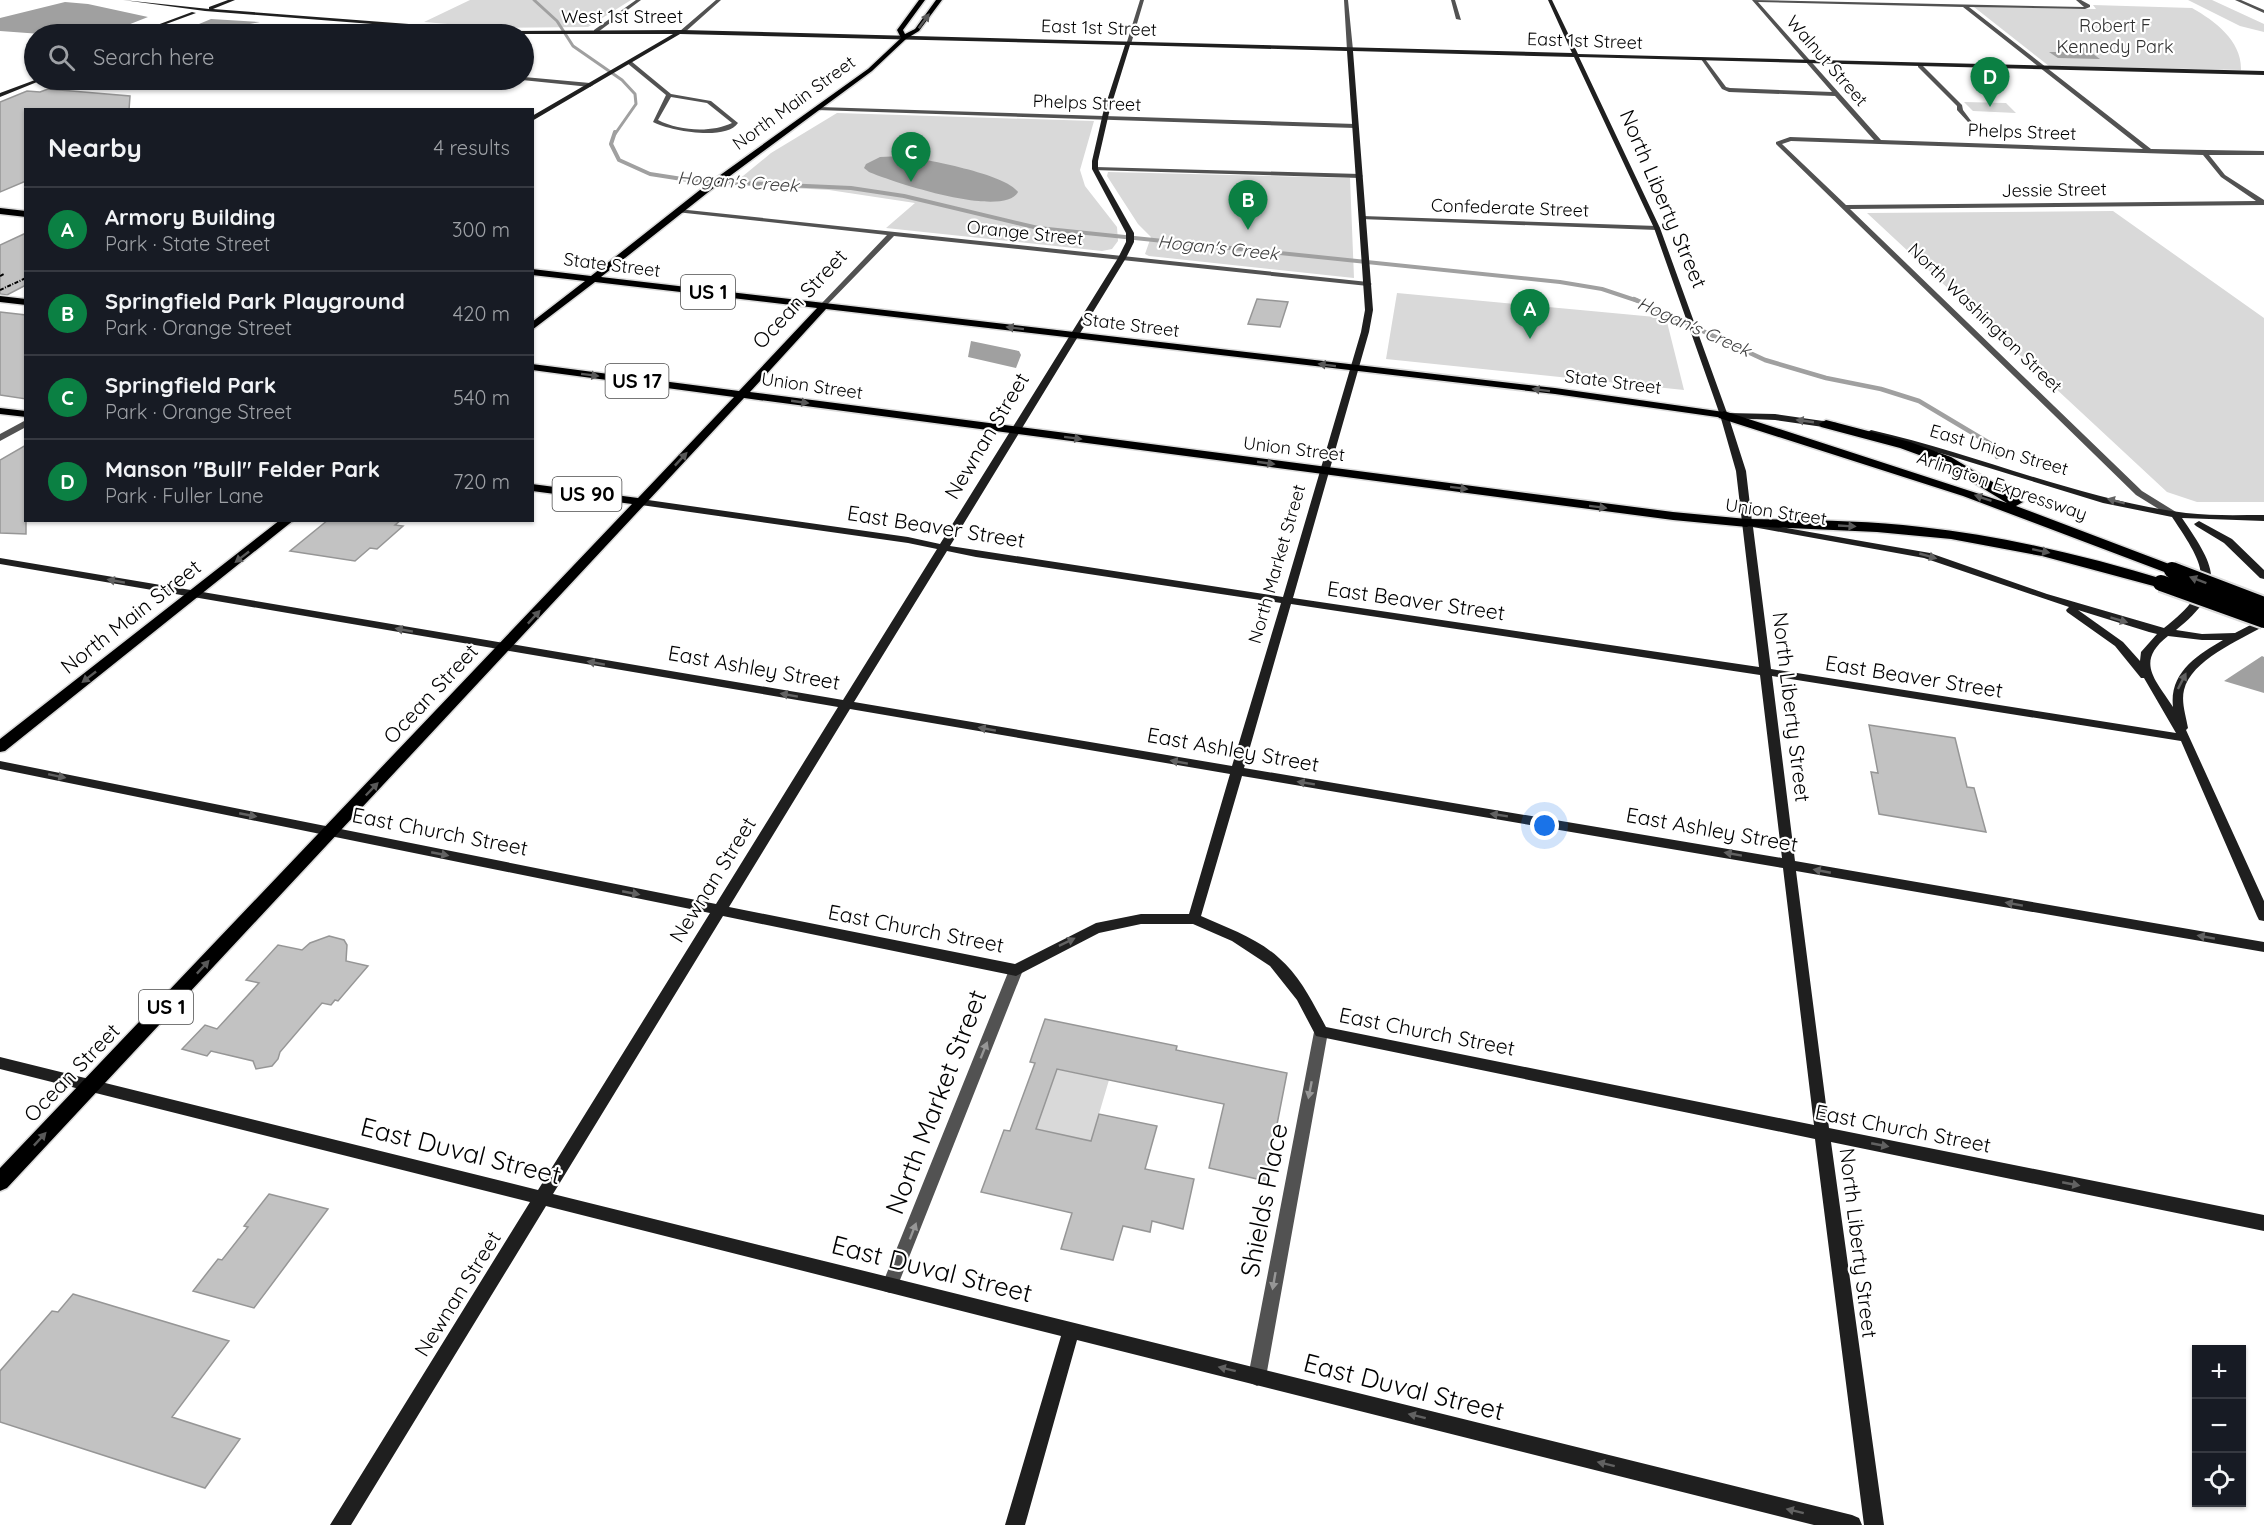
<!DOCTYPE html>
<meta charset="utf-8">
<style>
:root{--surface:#171b24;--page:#242831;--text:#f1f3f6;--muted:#9ea1a6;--line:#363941;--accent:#0b8043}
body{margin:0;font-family:Quicksand,sans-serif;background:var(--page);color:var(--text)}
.controls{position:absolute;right:18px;bottom:18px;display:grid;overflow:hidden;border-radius:0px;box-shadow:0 2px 4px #0004}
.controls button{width:54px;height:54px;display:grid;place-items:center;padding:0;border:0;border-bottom:2px solid var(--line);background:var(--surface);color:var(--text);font:30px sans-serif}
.you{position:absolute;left:1545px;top:826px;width:21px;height:21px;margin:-15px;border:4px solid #fff;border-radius:50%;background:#1a73e8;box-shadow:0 0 0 9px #1a73e833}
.badge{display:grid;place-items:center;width:39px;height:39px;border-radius:50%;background:var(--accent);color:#fff;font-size:20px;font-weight:700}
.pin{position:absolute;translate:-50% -50px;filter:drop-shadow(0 2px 3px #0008)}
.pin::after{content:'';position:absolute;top:32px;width:21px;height:18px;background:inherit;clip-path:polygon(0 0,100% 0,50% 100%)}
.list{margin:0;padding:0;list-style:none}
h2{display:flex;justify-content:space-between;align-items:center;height:78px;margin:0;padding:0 24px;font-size:26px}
h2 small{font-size:20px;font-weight:400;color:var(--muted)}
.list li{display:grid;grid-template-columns:39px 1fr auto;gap:18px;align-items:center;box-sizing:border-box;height:84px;padding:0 24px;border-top:2px solid var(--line)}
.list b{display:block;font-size:22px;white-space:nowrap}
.list p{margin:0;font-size:20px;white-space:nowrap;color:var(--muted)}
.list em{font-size:20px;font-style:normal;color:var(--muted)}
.icon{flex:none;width:33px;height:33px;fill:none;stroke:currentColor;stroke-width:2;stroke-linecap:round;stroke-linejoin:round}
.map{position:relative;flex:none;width:2264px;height:1525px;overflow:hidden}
.search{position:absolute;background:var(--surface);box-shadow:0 2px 4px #0004;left:24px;top:24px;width:510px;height:66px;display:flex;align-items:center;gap:15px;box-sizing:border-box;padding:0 21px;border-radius:33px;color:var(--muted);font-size:22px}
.panel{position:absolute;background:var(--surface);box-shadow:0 2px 4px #0004;left:24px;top:108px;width:510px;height:414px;border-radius:0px}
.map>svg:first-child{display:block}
</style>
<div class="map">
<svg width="2264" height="1525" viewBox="0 0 2264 1525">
<rect width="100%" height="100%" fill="#fff"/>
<!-- green -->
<path fill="#d9d9d9" d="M470 0H631L588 27 495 28 424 22Z
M2188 0H2212L2264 24V32L2240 26Z
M2093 5 2192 8C2215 21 2242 41 2241 70L2049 66 1974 7 2096 9Z
M1964 102 2006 103 2016 113 1973 111Z
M837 113 1094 121 1080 170 1085 186 1117 227 1118 241 1112 249 1102 251 886 228 915 203 829 190 732 185 771 153Z
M1108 172 1350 178 1354 278 1149 256 1145 254 1151 237 1138 224 1107 176Z
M2113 211 2264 318V502H2197L2167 492 1867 213Z
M1397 293 1666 318 1684 390 1386 359Z
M1057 1069 1109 1080 1091 1141 1036 1129Z"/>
<!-- water -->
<path fill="#a0a0a0" d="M65 2 88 4 148 17 105 34H41L0 31V18Z
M211 19 260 22 208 32 187 29Z
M2064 48H2085L2100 59 2058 58 2049 52H2069Z
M902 156C925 159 1006 174 1018 192 1003 219 893 182 869 172L864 168 866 164 880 157Z
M971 341 1019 351 1021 355 1016 368 968 357Z
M2262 656 2264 657V693L2224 681Z"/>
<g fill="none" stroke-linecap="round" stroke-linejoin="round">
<!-- stream-far2 -->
<path stroke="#a0a0a0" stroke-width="3" d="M534 0 557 21 573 46 622 80 635 94 636 104 615 134"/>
<!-- stream-far1 -->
<path stroke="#a0a0a0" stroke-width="4" d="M615 132 611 144 619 160 650 174 695 181 851 188 904 196 1038 228 1560 282 1602 289 1638 301"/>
<!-- stream -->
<path stroke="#a0a0a0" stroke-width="4.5" d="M1634 299 1765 360 1826 378 1881 389 1919 401 1991 444 1998 450 1997 457"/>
</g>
<!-- building -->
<path fill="#c2c2c2" stroke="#969696" stroke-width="1.5" d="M48 89 130 96 129 110H26V181L0 192V102L27 91 40 92Z
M26 233V285L7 295 0 294V245Z
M1257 299 1288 302 1280 327 1248 324Z
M0 312 26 315V399L0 395Z
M26 445V534L0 533V460Z
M328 520H401L395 525 403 526 377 549 370 548 355 561 290 551Z
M1869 725 1955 738 1967 787 1974 788 1986 832 1879 814 1871 772 1878 773Z
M329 936 344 940 347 945 346 961 368 966 338 1001 335 1000 331 1005 322 1003 280 1052 278 1059 272 1066 256 1069 253 1061 211 1051 207 1056 182 1049 205 1025 217 1029 259 983 246 980 278 945 302 950 310 943Z
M1045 1019 1177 1046 1176 1050 1287 1073 1266 1181 1209 1168 1224 1104 1057 1069 1036 1129 1091 1141 1099 1114 1157 1126 1145 1169 1194 1179 1183 1229 1152 1221 1150 1232 1123 1226 1113 1260 1061 1249 1072 1213 981 1192 1004 1130 1010 1131 1035 1063 1030 1062Z
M269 1194 328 1209 254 1308 193 1291 218 1259 222 1260 248 1227 244 1226Z
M73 1294 229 1341 172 1417 240 1439 205 1488 0 1422V1371L52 1311 58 1312Z"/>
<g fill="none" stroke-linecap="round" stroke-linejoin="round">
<defs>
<path id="primary" d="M919 0H925L903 30 905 34 915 29 936 0H942L919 31 906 39 872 71 711 190 601 277 1555 388 1724 412 1729 415 1724 418 1555 394 826 309 750 392 1673 512 1747 519 1753 523 1747 527 1673 520 744 398 7 1188 0 1191V1168L632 504 532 491V484L638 498 734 397 532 370V364L739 391 817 308 595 282 532 330V322L585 281 532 275V269L591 276 705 186 868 69 901 38 897 30Z
M0 208 26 211V217L0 214Z
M0 296 26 299V305L0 302Z
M0 408 26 411V417L0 414Z
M280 520H294L5 751 0 752V739Z"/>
<path id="highway" d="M1724 411 2007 503 1941 463 1900 448 1821 427 1819 424 1826 420 1910 442 1951 457 2021 499 2023 502 2016 506 2177 567 2180 570 2172 575 2167 573 1963 496 1719 418 1717 415Z
M1747 519C1805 520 1863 520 1921 527 2004 536 2086 556 2166 580L2169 583 2161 588 2042 556 1951 539 1877 532 1742 526 1740 523Z"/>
</defs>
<!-- primary casing -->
<use href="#primary" stroke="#dbdbdb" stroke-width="3"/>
<!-- highway casing -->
<use href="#highway" stroke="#dbdbdb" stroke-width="3"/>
<!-- street -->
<path fill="#525252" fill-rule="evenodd" d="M636 0H641L598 32H594V30Z
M716 0H721L684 33H680V31Z
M1140 0H1144L1131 44 1126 45Z
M1344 0H1348L1353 50 1350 52 1347 50Z
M1451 0H1455L1461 20 1456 19Z
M1752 0 2084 7 2076 0H2081L2090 5V7L2085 9 1969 7 2151 149 2264 151V155H2209L2225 175 2264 200V205L1850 209 2142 491 2176 512V516H2170L2136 495 1776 144V142L1790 137 1874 140 1835 96 1729 92 1722 89 1701 59H1705L1726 87 1730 88 1832 92ZM1758 2 1963 7 2143 149 1881 140ZM1791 141 2203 155 2221 177 2256 201 1846 205 1782 144Z
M2235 0H2241L2264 10V13Z
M627 61H631L671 94 711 101 738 123C726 141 670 131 653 122L666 95 627 63ZM671 97 707 103 732 123C711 133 679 131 658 120Z
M1918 65H1922L1962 105 1963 110 1972 122H1968L1957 110V106L1918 67Z
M524 77 590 83 593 85 590 87 522 80Z
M819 107 1355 124 1358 126 1355 128 817 110Z
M1095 167 1360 174 1363 176 1360 178 1093 170V168Z
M678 209 1368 282 1372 284 1368 286 894 236 824 308 820 306 821 304 887 235 676 212V210Z
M1362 216 1657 226 1660 228 1657 230 1360 219 1359 218Z
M26 420V427L0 441V434Z
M1016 964 1021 966 1023 970 898 1285 896 1291 890 1293 884 1291 882 1285 1009 970 1011 966Z
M1321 1026 1326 1028 1328 1032 1266 1377 1263 1383 1257 1386 1251 1383 1248 1377 1314 1032 1316 1028Z"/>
<!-- secondary -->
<path fill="#1f1f1f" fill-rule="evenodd" d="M123 0 209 9V7L228 0H235L213 9 501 31 682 30 1572 53 1548 0H1552L1578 54 2264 71V75L1579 57 1660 228 1727 413 1775 414 1837 423 1841 426 1837 429 1775 420 1729 418 1746 471 1752 522 1930 553 2047 594 2164 628C2218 586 2206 568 2172 517L2103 503 1947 455 1867 433 1871 430C1977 454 2078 499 2186 513 2212 516 2238 515 2264 515V521L2182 518C2216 568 2228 588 2176 630L2202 634 2235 633 2264 618V626C2240 640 2191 660 2184 690 2181 702 2186 716 2188 728L2186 730 2264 901V921L2259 920 2257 916 2181 741 1772 676 1795 861 2264 942V952L1796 871 1829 1128 2264 1215V1231L1831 1142 1884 1525H1864L1815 1139 1316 1036 1297 1000 1270 966 1232 941 1193 924H1141L1099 933 1016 976 723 916 553 1194 1852 1515 1859 1518 1862 1525H1814L1077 1340 1025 1525H1005L1061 1336 546 1206 351 1525H330L530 1202 0 1069V1057L538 1190 710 913 0 769V761L716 904 838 707 0 564V558L843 700 937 549 908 543 641 505 636 502 641 499 908 537 940 544 1118 258 1126 242V233L1092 169V161L1103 113 1125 45 680 34 532 121V116L673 34H500L205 11ZM1130 45 1347 51 1365 310 1361 332 1283 597 950 546 1126 258 1134 242V233L1098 169V161L1109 113ZM1353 51 1574 57 1654 228 1720 415 1736 471 1759 667 1293 598 1369 332 1373 310ZM1753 527 1924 558 2069 607 2066 610 2067 612 2115 646 2141 678H2144L2176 733 1771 669ZM947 551 976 557 1281 603 1232 766 854 702ZM1291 604 1760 675 1782 858 1244 768ZM2078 610 2149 632 2157 634 2141 652 2140 661 2123 642ZM2168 636 2202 640H2223C2197 655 2169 673 2173 707 2155 679 2135 662 2168 636ZM850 709 1230 774 1189 914H1141L1096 923 1015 964 729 907ZM1242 776 1783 868 1814 1125 1326 1027C1313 1003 1300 976 1279 958 1257 938 1228 928 1201 916Z
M192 12 196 13 139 34H133Z
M35 80H42L0 97V93Z
M2199 521 2232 539 2264 570V579L2260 578 2224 543 2196 526 2194 524Z"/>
<!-- primary -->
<use href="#primary" fill="#000" fill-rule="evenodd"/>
<!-- highway -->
<use href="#highway" fill="#000" fill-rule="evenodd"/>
<!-- rail -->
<path stroke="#000" stroke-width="2" stroke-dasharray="4 1.5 1 1.5" stroke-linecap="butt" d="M0 276 4 274
M0 290 26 278"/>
<defs>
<path id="highway-bridge" d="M2172 570 2264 605
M2161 583 2264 620"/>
</defs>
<!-- highway-bridge casing -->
<use href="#highway-bridge" stroke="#dbdbdb" stroke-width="20" stroke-linecap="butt"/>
<!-- highway-bridge -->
<use href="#highway-bridge" stroke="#000" stroke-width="16"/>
</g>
<!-- one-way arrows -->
<defs><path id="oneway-solid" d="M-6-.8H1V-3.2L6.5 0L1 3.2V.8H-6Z" transform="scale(1.5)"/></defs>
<g fill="#595959">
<use href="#oneway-solid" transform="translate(924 21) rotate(-54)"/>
<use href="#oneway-solid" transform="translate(1015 328) rotate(-173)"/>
<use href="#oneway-solid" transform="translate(1327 365) rotate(-173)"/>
<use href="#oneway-solid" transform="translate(590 375) rotate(7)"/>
<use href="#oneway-solid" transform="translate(1541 390) rotate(-173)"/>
<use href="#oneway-solid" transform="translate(800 402) rotate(8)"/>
<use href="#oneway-solid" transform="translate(1073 438) rotate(7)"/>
<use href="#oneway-solid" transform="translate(681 459) rotate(-47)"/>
<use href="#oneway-solid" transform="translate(1266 463) rotate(8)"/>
<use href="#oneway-solid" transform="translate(1459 488) rotate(7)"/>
<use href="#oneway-solid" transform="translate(1983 498) rotate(-161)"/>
<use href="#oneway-solid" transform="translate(1598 507) rotate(7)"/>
<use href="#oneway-solid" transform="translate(1847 526) rotate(3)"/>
<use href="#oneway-solid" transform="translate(2041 551) rotate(12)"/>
<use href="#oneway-solid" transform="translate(242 557) rotate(142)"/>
<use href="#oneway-solid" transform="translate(2198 580) rotate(-159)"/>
<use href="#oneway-solid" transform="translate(534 617) rotate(-47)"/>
<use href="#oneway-solid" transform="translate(89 677) rotate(142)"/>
<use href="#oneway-solid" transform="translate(372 789) rotate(-46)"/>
<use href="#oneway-solid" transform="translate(203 967) rotate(-47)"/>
<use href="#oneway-solid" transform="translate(40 1139) rotate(-47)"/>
</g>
<g fill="#626262">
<use href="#oneway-solid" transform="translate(1805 421) rotate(-172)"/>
<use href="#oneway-solid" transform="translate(2116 501) rotate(-165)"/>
<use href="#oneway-solid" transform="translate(1928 556) rotate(16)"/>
<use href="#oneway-solid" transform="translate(116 581) rotate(-170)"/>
<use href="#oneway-solid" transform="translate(2119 620) rotate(17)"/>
<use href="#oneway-solid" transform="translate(404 630) rotate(-170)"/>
<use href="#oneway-solid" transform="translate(596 663) rotate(-170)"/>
<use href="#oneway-solid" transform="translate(2182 681) rotate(-63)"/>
<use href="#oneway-solid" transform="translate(789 695) rotate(-170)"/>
<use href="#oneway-solid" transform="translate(987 729) rotate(-170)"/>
<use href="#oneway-solid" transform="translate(1179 762) rotate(-170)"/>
<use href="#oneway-solid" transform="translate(57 776) rotate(12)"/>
<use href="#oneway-solid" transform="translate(1306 783) rotate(-171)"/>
<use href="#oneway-solid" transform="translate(248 815) rotate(11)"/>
<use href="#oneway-solid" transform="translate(1499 815) rotate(-171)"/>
<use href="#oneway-solid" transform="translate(440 854) rotate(11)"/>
<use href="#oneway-solid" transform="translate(1733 854) rotate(-170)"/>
<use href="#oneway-solid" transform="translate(1822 871) rotate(-169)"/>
<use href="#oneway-solid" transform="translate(631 893) rotate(11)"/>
<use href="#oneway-solid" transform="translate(2014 904) rotate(-170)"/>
<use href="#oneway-solid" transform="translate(2206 937) rotate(-170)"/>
<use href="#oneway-solid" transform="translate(1067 942) rotate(-26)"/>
<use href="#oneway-solid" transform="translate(1880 1145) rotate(11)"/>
<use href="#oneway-solid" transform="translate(2071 1184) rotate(11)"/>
<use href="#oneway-solid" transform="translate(1227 1369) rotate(-166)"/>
<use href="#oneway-solid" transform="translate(1417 1416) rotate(-166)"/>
<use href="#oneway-solid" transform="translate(1606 1464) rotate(-166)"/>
<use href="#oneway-solid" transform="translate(1795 1511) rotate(-166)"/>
</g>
<g fill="#979797">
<use href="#oneway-solid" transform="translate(984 1050) rotate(-68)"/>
<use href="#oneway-solid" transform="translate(1310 1090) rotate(101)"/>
<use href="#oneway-solid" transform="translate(913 1231) rotate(-69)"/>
<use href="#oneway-solid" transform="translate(1274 1281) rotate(100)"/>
</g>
<g text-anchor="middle" stroke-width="4.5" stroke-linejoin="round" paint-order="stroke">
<!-- far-street labels -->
<g font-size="18" fill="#000" stroke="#fff">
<text x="622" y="23">West 1st Street</text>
<text transform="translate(1099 28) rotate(2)" y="6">East 1st Street</text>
<text transform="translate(1585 41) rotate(2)" y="6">East 1st Street</text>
<text transform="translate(1827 61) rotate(49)" y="6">Walnut Street</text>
<text transform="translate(794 103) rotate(-36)" y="6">North Main Street</text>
<text transform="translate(1087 103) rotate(2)" y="6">Phelps Street</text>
<text transform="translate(2022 132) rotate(2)" y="6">Phelps Street</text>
<text transform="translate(2054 190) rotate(-1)" y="6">Jessie Street</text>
<text transform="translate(1510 208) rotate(2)" y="6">Confederate Street</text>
<text transform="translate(1025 233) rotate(6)" y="6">Orange Street</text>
<text transform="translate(612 265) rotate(7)" y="6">State Street</text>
<text transform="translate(1985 318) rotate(44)" y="6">North Washington Street</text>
<text transform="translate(1131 325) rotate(7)" y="6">State Street</text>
<text transform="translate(1613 382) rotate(7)" y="6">State Street</text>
<text transform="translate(812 386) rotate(8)" y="6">Union Street</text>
<text transform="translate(1294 449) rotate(7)" y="6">Union Street</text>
<text transform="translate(1999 450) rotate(16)" y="6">East Union Street</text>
<text transform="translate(2002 486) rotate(19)" y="6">Arlington Expressway</text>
<text transform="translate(1776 512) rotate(8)" y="6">Union Street</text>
<text transform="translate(1277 564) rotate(-74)" y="6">North Market Street</text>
</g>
<!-- far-park labels -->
<g font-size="18" fill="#303030" stroke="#fff">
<text x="2115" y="32">Robert F<tspan x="2115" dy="21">Kennedy Park</tspan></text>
</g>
<!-- far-water labels -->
<g font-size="18" font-style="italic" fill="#414141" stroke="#fff">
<text transform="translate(738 182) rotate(4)" y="6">Hogan's Creek</text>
<text transform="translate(1218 248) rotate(6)" y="6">Hogan's Creek</text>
<text transform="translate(1694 327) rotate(24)" y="6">Hogan's Creek</text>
</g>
<!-- shield labels -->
<g fill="#fff" stroke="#4c4c4c" stroke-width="1.5">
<rect x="681" y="275" width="54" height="34" rx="4.5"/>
<rect x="605.5" y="364" width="63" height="34" rx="4.5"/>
<rect x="552.5" y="477" width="69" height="34" rx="4.5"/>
<rect x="139" y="990" width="54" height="34" rx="4.5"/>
</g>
<g font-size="20" font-weight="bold" fill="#000">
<text x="708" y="299">US 1</text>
<text x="637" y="388">US 17</text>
<text x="587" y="501">US 90</text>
<text x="166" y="1014">US 1</text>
</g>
<!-- street labels -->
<g font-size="21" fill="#000" stroke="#fff">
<text transform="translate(1663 199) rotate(67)" y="7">North Liberty Street</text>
<text transform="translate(800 299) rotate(-47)" y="7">Ocean Street</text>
<text transform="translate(987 436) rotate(-59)" y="7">Newnan Street</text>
<text transform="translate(936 527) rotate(9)" y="7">East Beaver Street</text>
<text transform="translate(1416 601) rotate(8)" y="7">East Beaver Street</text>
<text transform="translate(131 617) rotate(-38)" y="7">North Main Street</text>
<text transform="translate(754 668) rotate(10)" y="7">East Ashley Street</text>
<text transform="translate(1914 677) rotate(9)" y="7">East Beaver Street</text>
<text transform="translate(431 694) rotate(-47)" y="7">Ocean Street</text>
<text transform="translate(1791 707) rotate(83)" y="7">North Liberty Street</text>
<text transform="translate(1233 750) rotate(10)" y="7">East Ashley Street</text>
<text transform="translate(1712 830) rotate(10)" y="7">East Ashley Street</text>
<text transform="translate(440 832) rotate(11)" y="7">East Church Street</text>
<text transform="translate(713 880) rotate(-58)" y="7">Newnan Street</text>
<text transform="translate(916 929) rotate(11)" y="7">East Church Street</text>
<text transform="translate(1427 1032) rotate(11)" y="7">East Church Street</text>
<text transform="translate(72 1073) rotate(-46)" y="7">Ocean Street</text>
<text transform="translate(1903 1129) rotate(11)" y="7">East Church Street</text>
<text transform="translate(1858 1243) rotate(83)" y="7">North Liberty Street</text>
<text transform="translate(458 1294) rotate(-58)" y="7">Newnan Street</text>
</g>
<!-- near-street labels -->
<g font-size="26" fill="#000" stroke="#fff">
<text transform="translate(936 1102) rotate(-69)" y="9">North Market Street</text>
<text transform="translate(461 1151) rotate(14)" y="9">East Duval Street</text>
<text transform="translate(1264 1200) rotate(-79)" y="9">Shields Place</text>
<text transform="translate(932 1269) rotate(14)" y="9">East Duval Street</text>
<text transform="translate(1404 1387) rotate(14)" y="9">East Duval Street</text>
</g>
</g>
</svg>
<div class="controls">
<button>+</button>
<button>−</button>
<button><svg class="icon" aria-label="locate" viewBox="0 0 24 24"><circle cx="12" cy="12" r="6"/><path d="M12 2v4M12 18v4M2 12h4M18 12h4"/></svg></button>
</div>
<div class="you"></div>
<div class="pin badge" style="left:1530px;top:339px">A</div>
<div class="pin badge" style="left:1248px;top:230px">B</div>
<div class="pin badge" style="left:911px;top:182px">C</div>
<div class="pin badge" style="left:1990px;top:107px">D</div>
<div class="search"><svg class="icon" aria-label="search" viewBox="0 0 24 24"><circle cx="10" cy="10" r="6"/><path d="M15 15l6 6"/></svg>Search here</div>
<section class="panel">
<h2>Nearby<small>4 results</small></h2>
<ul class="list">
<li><span class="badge">A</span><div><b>Armory Building</b><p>Park · State Street</p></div><em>300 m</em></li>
<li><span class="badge">B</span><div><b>Springfield Park Playground</b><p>Park · Orange Street</p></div><em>420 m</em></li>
<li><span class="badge">C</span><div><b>Springfield Park</b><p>Park · Orange Street</p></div><em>540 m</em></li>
<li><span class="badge">D</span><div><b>Manson &quot;Bull&quot; Felder Park</b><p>Park · Fuller Lane</p></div><em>720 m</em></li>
</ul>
</section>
</div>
